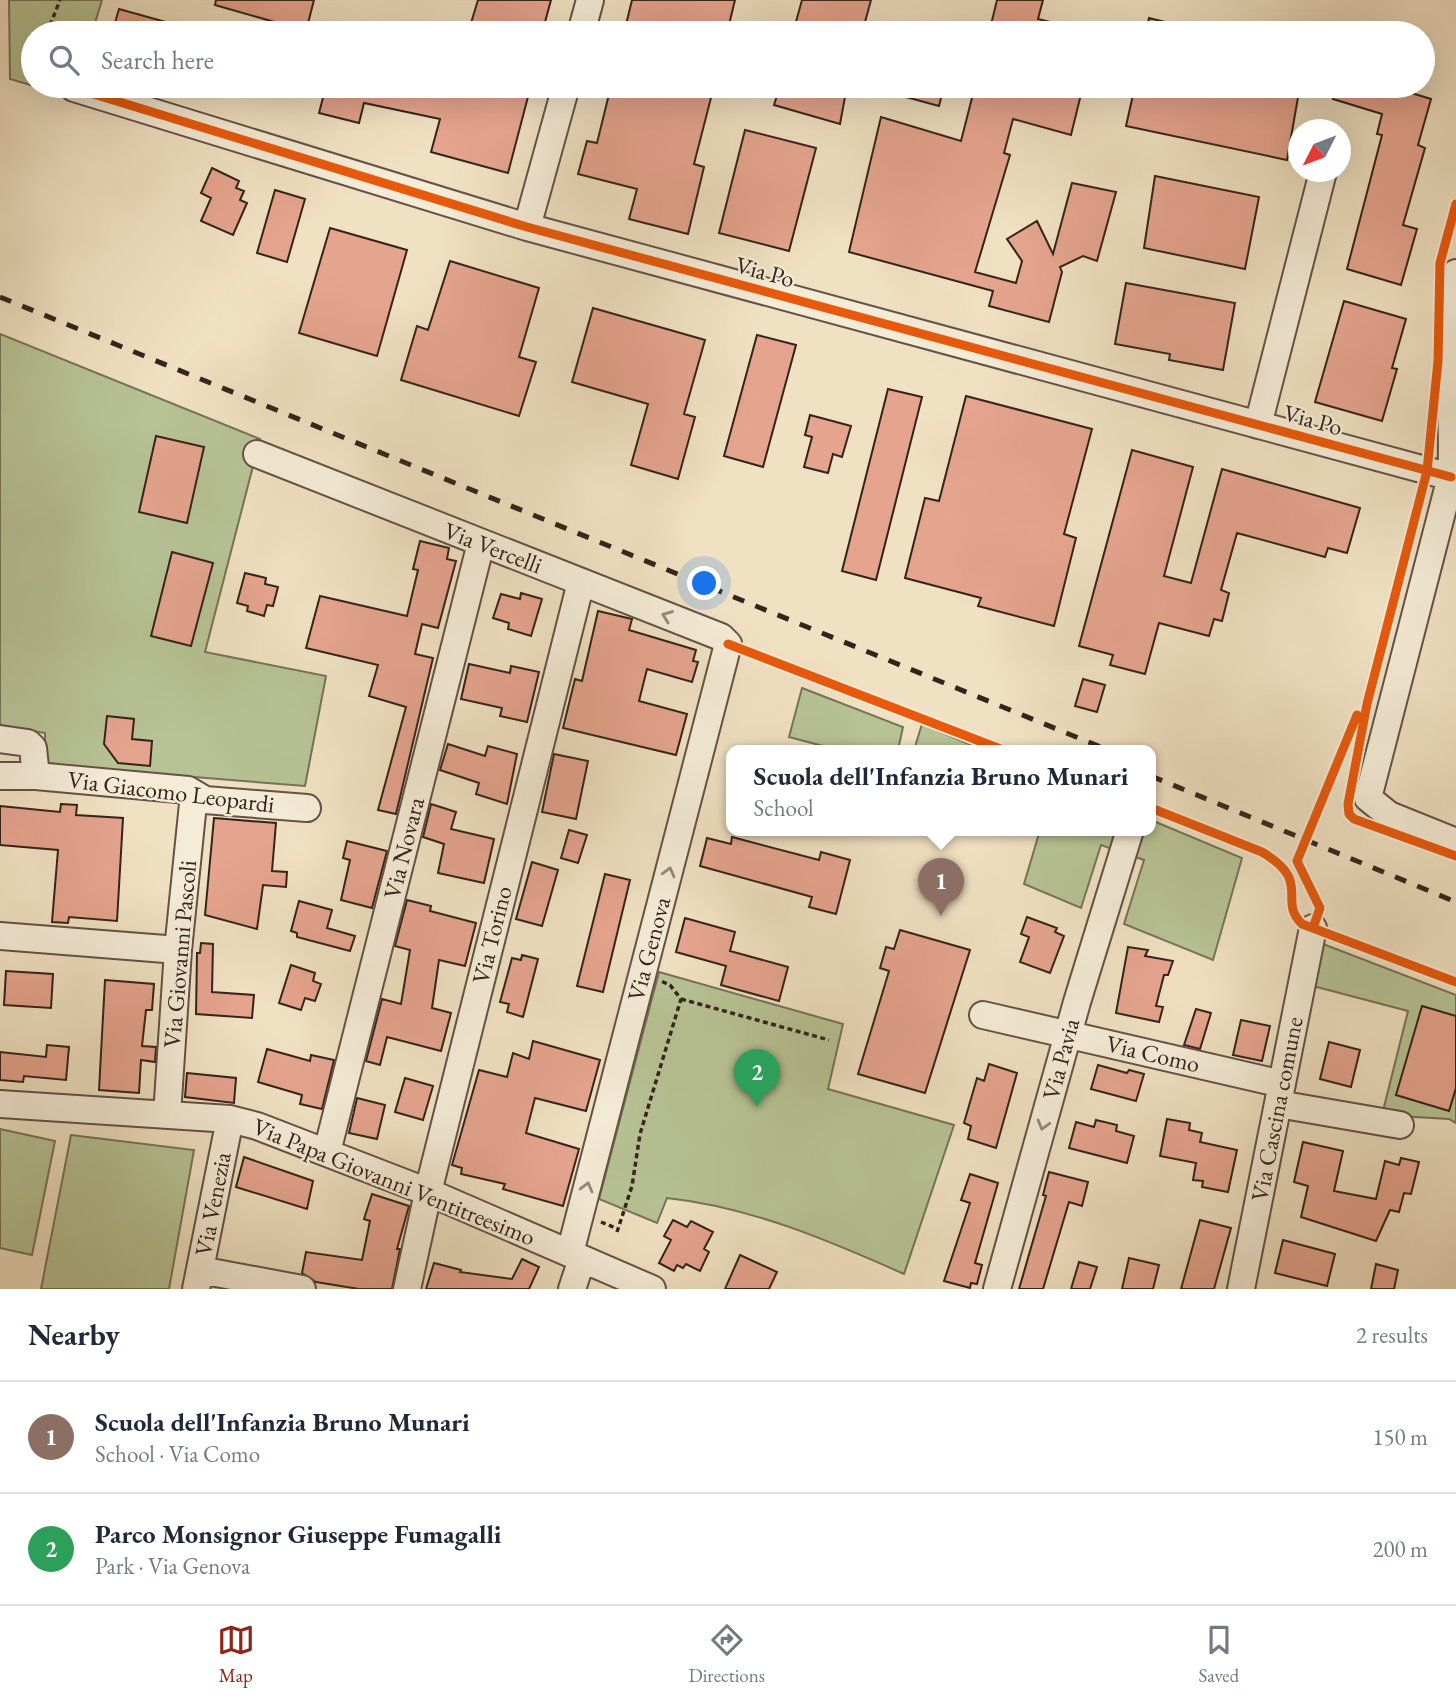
<!DOCTYPE html>
<meta charset="utf-8">
<style>
:root{--surface:#fff;--page:#f6f6f7;--text:#1f2937;--muted:#747a83;--line:#e0e1e3;--accent:#8f2418}
body{margin:0;font-family:"EB Garamond",serif;background:var(--page);color:var(--text)}
.compass{position:absolute;left:1288px;top:119px;width:63px;height:63px;border-radius:50%;background:var(--surface);box-shadow:0 7px 28px #0002;rotate:228deg}
.you{position:absolute;left:705px;top:584px;width:24px;height:24px;margin:-18px;border:5px solid #fff;border-radius:50%;background:#1a73e8;box-shadow:0 0 0 10px #1a73e833}
.badge{display:grid;place-items:center;width:46px;height:46px;border-radius:50%;background:var(--accent);color:#fff;font-size:23px;font-weight:700}
.pin{position:absolute;translate:-50% -58px;filter:drop-shadow(0 2px 4px #0008)}
.pin::after{content:'';position:absolute;top:37px;width:24px;height:21px;background:inherit;clip-path:polygon(0 0,100% 0,50% 100%)}
.popup{position:absolute;left:726px;top:745px;width:430px;height:91px;box-sizing:border-box;display:grid;place-content:center;border-radius:14px;background:var(--surface);filter:drop-shadow(0 2px 5px #0005);font-size:23px;white-space:nowrap;color:var(--muted)}
.popup b{font-size:26px;color:var(--text)}
.popup::after{content:'';position:absolute;left:50%;top:100%;margin-left:-14px;border:14px solid transparent;border-top-color:var(--surface)}
.list{margin:0;padding:0;list-style:none}
h2{display:flex;justify-content:space-between;align-items:center;height:91px;margin:0;padding:0 28px;font-size:30px}
h2 small{font-size:23px;font-weight:400;color:var(--muted)}
.list li{display:grid;grid-template-columns:46px 1fr auto;gap:21px;align-items:center;box-sizing:border-box;height:112px;padding:0 28px;border-top:2px solid var(--line)}
.list b{display:block;font-size:26px;white-space:nowrap}
.list p{margin:0;font-size:23px;white-space:nowrap;color:var(--muted)}
.list em{font-size:23px;font-style:normal;color:var(--muted)}
.icon{flex:none;width:38px;height:38px;fill:none;stroke:currentColor;stroke-width:2;stroke-linecap:round;stroke-linejoin:round}
.map{position:relative;flex:none;width:1456px;height:1289px;overflow:hidden}
.search{position:absolute;background:var(--surface);box-shadow:0 7px 28px #0002;left:21px;right:21px;top:21px;height:77px;display:flex;align-items:center;gap:18px;box-sizing:border-box;padding:0 24px;border-radius:38px;color:var(--muted);font-size:26px}
.sheet{height:315px;background:var(--surface)}
nav{display:flex;justify-content:space-around;align-items:center;box-sizing:border-box;height:98px;border-top:2px solid var(--line);background:var(--surface);font-size:19px;color:var(--muted)}
nav a{display:grid;justify-items:center;gap:4px}
nav .on{color:var(--accent)}
.map>svg:first-child{display:block}
</style>
<div class="map">
<svg width="1456" height="1289" viewBox="0 0 1456 1289">
<rect width="100%" height="100%" fill="#f0e1c2"/>
<filter id="stains"><feTurbulence type="fractalNoise" baseFrequency=".00286" numOctaves="4"/><feColorMatrix values="0 0 0 0 .2 0 0 0 0 .09 0 0 0 0 .02 0 0 0 .5 -.17"/></filter>
<radialGradient id="worn" r=".72"><stop offset=".6" stop-color="#630" stop-opacity="0"/><stop offset="1" stop-color="#630" stop-opacity=".3"/></radialGradient>
<!-- green -->
<path fill="#b7c395" stroke="#767358" stroke-width="2" d="M9 0H102L92 33H33V86H76L72 97 10 79Z
M0 334 260 439 205 652 326 676 305 786 45 765V733L0 725Z
M802 688 903 727 898 750 858 747 838 750 789 737Z
M922 724 983 750H914Z
M1151 820 1242 858 1213 960 1124 924 1144 860 1101 845 1081 908 1024 884 1040 830H1151Z
M1323 944 1456 995V1123L1449 1119 1382 1115 1408 1011 1313 986Z
M659 972 843 1024 828 1089 954 1125 904 1274C828 1240 750 1207 667 1198L657 1223 599 1199Z
M0 1129 55 1141 32 1255 0 1248Z
M71 1135 194 1150 169 1289H41Z"/>
<!-- building -->
<path fill="#e5a48e" stroke="#34231c" stroke-width="2" d="M216 0H314L306 31 215 5Z
M478 0H551L542 33H468Z
M632 0H735L727 33H624Z
M802 0H871L862 33H809L794 29Z
M997 0H1043L1038 19 1074 28 1073 33H989Z
M119 9 191 29V33H112Z
M1149 18 1189 28V33H1146Z
M326 86H363L390 93 391 86H500L529 93 508 173 431 152 440 119 364 103 359 123 319 113Z
M611 86H714L694 164 704 167 688 234 629 219 637 189 578 174 587 141 597 143Z
M780 86H847L840 124 774 105Z
M881 86H944L939 106 880 90Z
M975 86H1083L1071 135 1013 119 1004 153 1010 155 975 272 1016 283 1022 261 1007 239 1037 221 1053 254 1072 183 1116 192 1097 261 1083 256 1060 267 1062 272 1049 322 989 306 993 291 849 252 881 117 961 141Z
M1135 86H1300L1287 160 1126 126Z
M1337 86H1410L1408 92 1431 99 1418 145 1425 148 1403 225 1417 229 1401 285 1347 269 1382 135 1377 134 1382 114 1333 99Z
M745 130 816 148 789 251 719 233Z
M212 168 239 181 236 188 244 191 240 200 247 203 233 235 201 221 211 198 201 193Z
M1155 176 1259 197 1245 269 1144 248Z
M275 190 305 199 287 262 257 253Z
M330 228 407 250 377 356 299 333Z
M450 261 539 288 519 357 536 362 519 416 401 380 417 326 428 330Z
M1126 283 1235 303 1223 370 1169 360 1170 354 1115 344Z
M1344 301 1406 319 1392 368 1397 369 1382 421 1315 402Z
M593 308 705 340 684 414 695 417 678 479 631 465 648 404 572 382Z
M757 335 796 345 763 467 724 456Z
M888 389 922 397 876 580 842 571Z
M966 396 1092 429 1064 534 1076 538 1054 626 978 606 981 598 905 578 925 498 939 501Z
M810 415 851 426 842 457 833 454 828 473 804 467 812 437 805 435Z
M156 436 204 447 187 523 139 512Z
M1132 450 1193 467 1164 576 1191 583 1222 469 1360 508 1347 553 1328 548 1325 557 1237 533 1221 590 1229 593 1222 621 1214 619 1209 636 1159 623 1145 674 1110 665 1113 655 1079 646Z
M420 541 449 548 447 559 456 561 438 628 422 624 415 654 433 658 396 814 378 810 406 707 369 696 378 665 306 648 320 596 407 616 418 570 413 569Z
M172 552 213 563 191 646 151 636Z
M245 573 266 578 265 584 278 587 273 606 267 605 264 616 247 611 248 606 237 603Z
M521 593 542 599 531 636 508 629 509 623 493 618 501 594 520 599Z
M598 611 632 619 629 630 696 650 693 661 698 662 692 682 647 669 639 701 687 714 676 755 563 728 575 679 582 681Z
M469 664 510 673 511 666 539 672 527 722 500 716 502 708 461 699Z
M1083 679 1105 685 1097 712 1075 706Z
M107 716 134 719 132 739 152 741 150 766 118 763 104 744Z
M448 744 485 756 488 746 517 754 507 804 476 794 479 783 440 770Z
M554 754 588 761 576 819 542 812Z
M61 804 77 805 76 815 123 818 117 921 69 917 68 923 52 922 58 850 0 845V806L60 812Z
M431 804 456 812 451 829 494 839 484 883 438 873 444 844 423 837Z
M214 818 276 823 272 871 287 872 286 887 263 885 257 929 205 915Z
M569 830 587 835 578 863 561 858Z
M732 837 819 860 821 852 850 860 836 914 809 907 812 897 700 866 707 838 731 844Z
M347 841 387 851 372 908 341 900 350 860 343 858Z
M532 862 558 870 542 926 516 919Z
M605 874 630 880 603 992 577 986Z
M407 900 431 906 430 911 476 923 465 966 439 960 432 1008 451 1013 441 1051 387 1037 380 1065 366 1061 382 999 401 1004 410 950 395 946Z
M299 901 332 910 327 928 355 936 350 951 297 937V933L291 931Z
M1027 917 1057 928 1055 932 1064 936 1050 973 1020 962 1029 937 1021 934Z
M685 918 735 932 730 951 788 967 779 1001 721 985 726 966 676 952Z
M900 930 970 950 925 1093 858 1074 889 971 880 968 886 947 894 949Z
M201 943 213 944 212 992 254 995 252 1018 196 1014 197 953H200Z
M1128 947 1148 950 1145 956 1173 961 1168 975H1164L1156 1006 1163 1007 1159 1022 1116 1013Z
M522 955 538 959 523 1017 507 1012 509 1004 500 1002 512 958 521 960Z
M291 965 315 973 313 981 321 984 315 1001 305 998 301 1010 279 1003Z
M6 971 53 974 51 1008 4 1005Z
M105 980 154 984 152 1010H146L142 1046 156 1047 155 1062 141 1060 139 1093 99 1090Z
M1422 1006 1456 1016V1088L1449 1111 1396 1095Z
M1196 1009 1211 1013 1200 1049 1184 1045Z
M1241 1020 1270 1026 1262 1061 1233 1055Z
M533 1041 600 1060 586 1111 535 1098 526 1133 579 1149 563 1206 503 1189 505 1184 461 1174 462 1168 452 1165 479 1070 507 1077 513 1053 529 1059Z
M1329 1042 1360 1050 1351 1087 1320 1079Z
M47 1045 69 1047 66 1080 24 1076 23 1082 0 1080V1052L46 1057Z
M267 1049 310 1061 311 1055 334 1060 322 1109 300 1104 302 1095 258 1082Z
M989 1064 1017 1073 996 1148 968 1139 971 1126 964 1123 977 1078 984 1081Z
M1098 1065 1127 1073 1129 1070 1144 1074 1136 1101 1091 1089Z
M187 1073 236 1078 234 1103 185 1097Z
M405 1078 433 1086 423 1120 395 1112Z
M357 1098 385 1105 377 1139 349 1133Z
M1167 1119 1190 1123 1189 1130 1202 1133 1200 1142 1237 1150 1228 1192 1202 1187 1203 1181 1193 1180 1196 1163 1160 1156Z
M1096 1120 1117 1125 1116 1131 1134 1136 1127 1163 1069 1148 1076 1122 1094 1127Z
M1303 1142 1343 1151 1334 1191 1376 1199 1385 1161 1399 1165 1401 1158 1419 1162 1411 1194 1404 1193 1399 1212 1390 1210 1376 1241 1301 1217 1308 1186 1294 1182Z
M244 1157 313 1181 307 1209 236 1187Z
M1049 1172 1088 1182 1082 1206 1069 1202 1043 1289H1019L1046 1196 1043 1195Z
M970 1174 998 1183 975 1263 982 1265 977 1284 971 1283 970 1288 944 1281 970 1203 961 1200Z
M372 1194 409 1206 397 1249H400L392 1289H359L316 1282 302 1273 306 1252 362 1260 370 1221 364 1219Z
M673 1220 687 1227 691 1221 713 1232 704 1249 709 1252 700 1271 686 1264 683 1268 677 1265 674 1271 659 1263 671 1240 664 1236Z
M1200 1220 1231 1228 1214 1289H1181Z
M1283 1240 1335 1254 1327 1286 1275 1273Z
M740 1255 777 1272 769 1289H725Z
M1129 1258 1159 1265 1153 1289H1122Z
M522 1259 539 1267 529 1289H426L434 1263 461 1270 460 1272 512 1279Z
M1079 1262 1097 1267 1090 1289H1071Z
M1376 1264 1398 1270 1394 1289H1371Z"/>
<g fill="none" stroke-linecap="round" stroke-linejoin="round">
<defs>
<path id="minor" d="M581 33 590 0
M74 88 527 227 1451 477
M527 227 566 86
M1456 273C1441 339 1456 410 1451 477L1368 798 1389 815 1456 842
M1258 425 1323 172
M257 454 721 637 728 644 570 1253
M0 739 28 743 33 748 36 776H0
M36 776 188 790 205 800 307 808
M0 936 178 950
M983 1015 1282 1084
M0 1104 230 1119 257 1126 428 1192 652 1289
M1278 1104 1400 1125
M167 1115 178 950 194 794
M327 1152 481 543
M200 1270 302 1289
M196 1289 230 1119
M407 1289 430 1184 581 582
M572 1289 582 1259
M997 1289 1077 1002 1130 830
M1241 1289 1313 928"/>
</defs>
<!-- minor casing -->
<use href="#minor" stroke="#635246" stroke-width="30"/>
<!-- path -->
<path stroke="#34231c" stroke-width="3.5" stroke-dasharray="5 3.5" stroke-linecap="butt" d="M47 33 60 0
M681 999 829 1040
M601 1222 618 1229
M617 1232 632 1186 640 1134 681 999 670 985 661 981"/>
<!-- minor -->
<use href="#minor" stroke="#f5ecd7" stroke-width="26"/>
<!-- rail -->
<path stroke="#34231c" stroke-width="5" stroke-dasharray="12 12" stroke-linecap="butt" d="M0 297 1108 750
M1151 776 1456 902"/>
<defs>
<path id="cycleway" d="M74 88 527 227 1451 477
M1456 204 1440 263 1438 361 1427 471 1367 704 1348 804 1349 814 1354 819 1456 856
M728 644 1003 750
M1151 808 1262 852C1313 882 1277 900 1302 924L1456 982
M1313 928 1320 908 1297 861 1357 715"/>
</defs>
<!-- cycleway casing -->
<use href="#cycleway" stroke="#f5ecd7" stroke-width="13"/>
<!-- cycleway -->
<use href="#cycleway" stroke="#e8590c" stroke-width="9"/>
</g>
<!-- one-way arrows -->
<defs><path id="oneway-chevron" d="M-2-3.5L2.5 0L-2 3.5" fill="none" stroke-width="1.6" stroke-linecap="round" stroke-linejoin="round" transform="scale(1.75)"/></defs>
<g stroke="#94887a">
<use href="#oneway-chevron" transform="translate(667 616) rotate(-159)"/>
<use href="#oneway-chevron" transform="translate(669 872) rotate(-75)"/>
<use href="#oneway-chevron" transform="translate(1043 1125) rotate(106)"/>
<use href="#oneway-chevron" transform="translate(587 1187) rotate(-75)"/>
</g>
<g text-anchor="middle" stroke-width="5" stroke-linejoin="round" paint-order="stroke">
<!-- street labels -->
<g font-size="24" fill="#34231c" stroke="#f5ecd7">
<text transform="translate(765 272) rotate(15)" y="8">Via Po</text>
<text transform="translate(1313 420) rotate(15)" y="8">Via Po</text>
<text transform="translate(493 548) rotate(21)" y="8">Via Vercelli</text>
<text transform="translate(171 792) rotate(7)" y="8">Via Giacomo Leopardi</text>
<text transform="translate(404 848) rotate(-76)" y="8">Via Novara</text>
<text transform="translate(492 935) rotate(-76)" y="8">Via Torino</text>
<text transform="translate(649 949) rotate(-75)" y="8">Via Genova</text>
<text transform="translate(180 954) rotate(-85)" y="8">Via Giovanni Pascoli</text>
<text transform="translate(1153 1054) rotate(13)" y="8">Via Como</text>
<text transform="translate(1061 1059) rotate(-75)" y="8">Via Pavia</text>
<text transform="translate(1277 1109) rotate(-79)" y="8">Via Cascina comune</text>
<text transform="translate(394 1182) rotate(22)" y="8">Via Papa Giovanni Ventitreesimo</text>
<text transform="translate(213 1204) rotate(-79)" y="8">Via Venezia</text>
</g>
</g>
<rect width="100%" height="100%" filter="url(#stains)"/>
<rect width="100%" height="100%" fill="url(#worn)"/>
</svg>
<svg class="compass" viewBox="-18 -18 36 36"><path d="M0-13l5 13h-10z" fill="#e53935"/><path d="M0 13l5-13h-10z" fill="#747a83"/></svg>
<div class="you"></div>
<div class="pin badge" style="left:941px;top:916px;background:#8d6e63">1</div>
<div class="popup"><b>Scuola dell'Infanzia Bruno Munari</b>School</div>
<div class="pin badge" style="left:757px;top:1107px;background:#2e9e5b">2</div>
<div class="search"><svg class="icon" aria-label="search" viewBox="0 0 24 24"><circle cx="10" cy="10" r="6"/><path d="M15 15l6 6"/></svg>Search here</div>
</div>
<section class="sheet">
<h2>Nearby<small>2 results</small></h2>
<ul class="list">
<li><span class="badge" style="background:#8d6e63">1</span><div><b>Scuola dell'Infanzia Bruno Munari</b><p>School · Via Como</p></div><em>150 m</em></li>
<li><span class="badge" style="background:#2e9e5b">2</span><div><b>Parco Monsignor Giuseppe Fumagalli</b><p>Park · Via Genova</p></div><em>200 m</em></li>
</ul>
</section>
<nav>
<a class="on"><svg class="icon" aria-label="map" viewBox="0 0 24 24"><path d="M3 6l6-2 6 2 6-2v14l-6 2-6-2-6 2zM9 4v14M15 6v14"/></svg>Map</a>
<a><svg class="icon" aria-label="directions" viewBox="0 0 24 24"><path d="M12 3l9 9-9 9-9-9zM9 14v-3h6M13 9l2 2-2 2"/></svg>Directions</a>
<a><svg class="icon" aria-label="saved" viewBox="0 0 24 24"><path d="M7 4h10v16l-5-4-5 4z"/></svg>Saved</a>
</nav>
